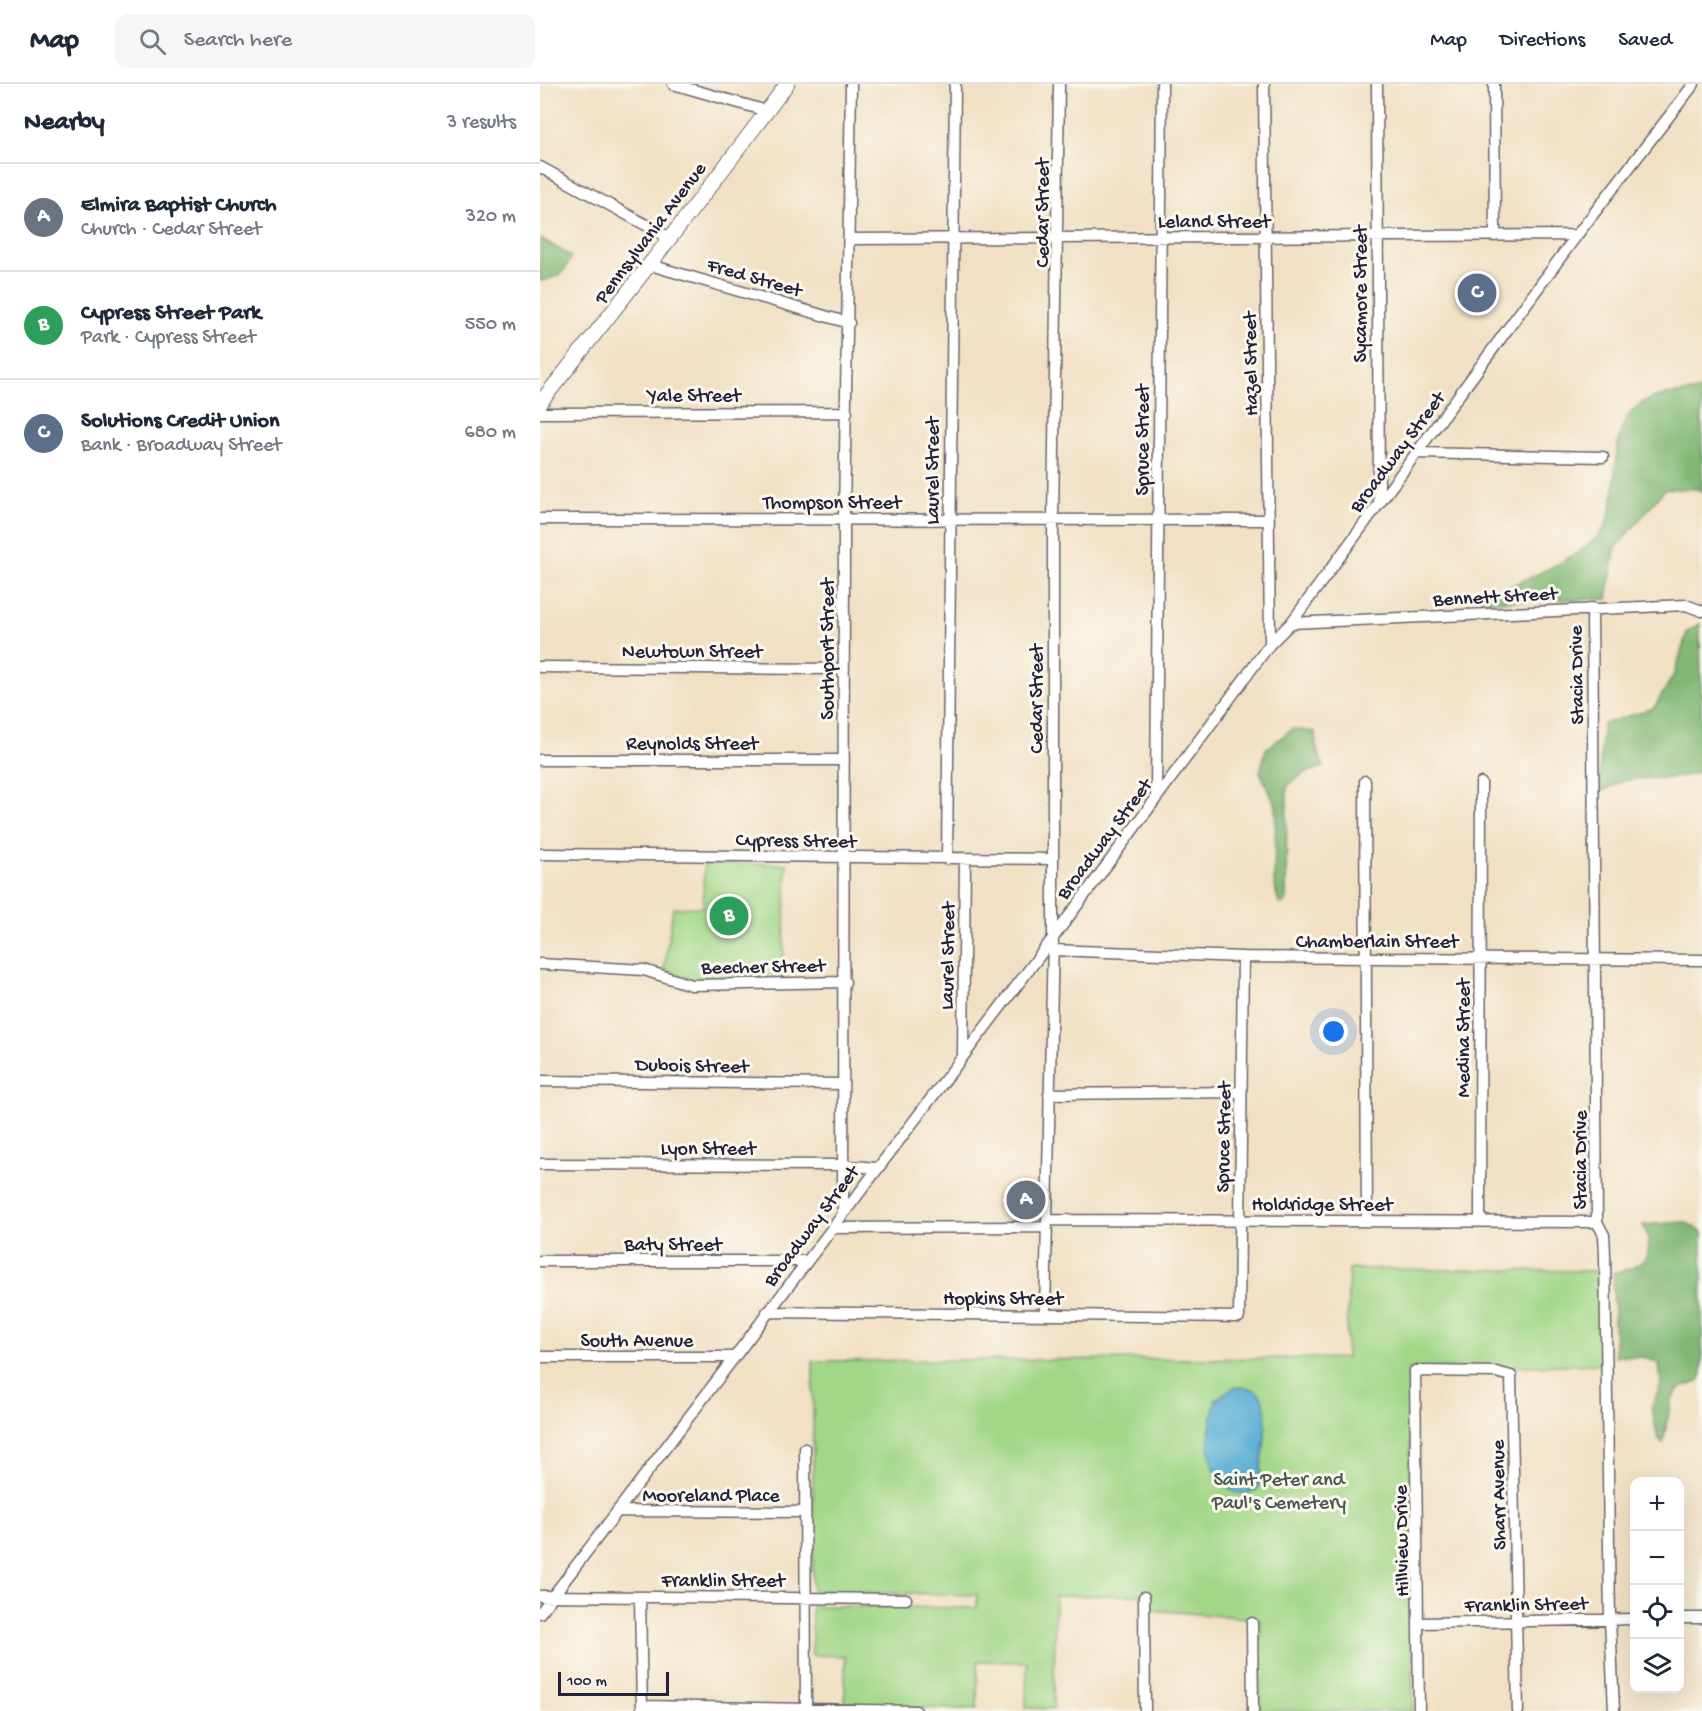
<!DOCTYPE html>
<meta charset="utf-8">
<style>
:root{--surface:#fff;--page:#f6f6f7;--text:#1f2937;--muted:#747a83;--line:#e0e1e3;--accent:#7c3aed}
body{margin:0;font-family:"Gochi Hand",sans-serif;background:var(--page);color:var(--text)}
.controls{position:absolute;right:18px;bottom:18px;display:grid;overflow:hidden;border-radius:12px;box-shadow:0 6px 24px #0002}
.controls button{width:54px;height:54px;display:grid;place-items:center;padding:0;border:0;border-bottom:2px solid var(--line);background:var(--surface);color:var(--text);font:30px sans-serif}
.scale{position:absolute;left:18px;bottom:15px;width:111px;box-sizing:border-box;padding-left:6px;border:3px solid #22223b;border-top:0;font-size:16px;line-height:21px;white-space:nowrap;color:#22223b;-webkit-text-stroke:4px #fbf7ec;paint-order:stroke}
.you{position:absolute;left:794px;top:948px;width:21px;height:21px;margin:-15px;border:4px solid #fff;border-radius:50%;background:#1a73e8;box-shadow:0 0 0 9px #1a73e833}
.badge{display:grid;place-items:center;width:39px;height:39px;border-radius:50%;background:var(--accent);color:#fff;font-size:20px;font-weight:700}
.pin{position:absolute;translate:-50% -50%;border:3px solid #fff;box-shadow:0 2px 6px #0006}
.list{margin:0;padding:0;list-style:none}
h2{display:flex;justify-content:space-between;align-items:center;height:78px;margin:0;padding:0 24px;font-size:26px}
h2 small{font-size:20px;font-weight:400;color:var(--muted)}
.list li{display:grid;grid-template-columns:39px 1fr auto;gap:18px;align-items:center;box-sizing:border-box;height:108px;padding:0 24px;border-top:2px solid var(--line)}
.list b{display:block;font-size:22px;white-space:nowrap}
.list p{margin:0;font-size:20px;white-space:nowrap;color:var(--muted)}
.list em{font-size:20px;font-style:normal;color:var(--muted)}
.icon{flex:none;width:33px;height:33px;fill:none;stroke:currentColor;stroke-width:2;stroke-linecap:round;stroke-linejoin:round}
.map{position:relative;flex:none;width:1162px;height:1627px;overflow:hidden}
header{display:flex;align-items:center;gap:36px;box-sizing:border-box;height:84px;padding:0 30px;background:var(--surface);border-bottom:2px solid var(--line)}
header strong{font-size:28px}
nav{display:flex;gap:33px;margin-inline-start:auto;font-size:21px}
.search{width:420px;height:54px;background:var(--page);display:flex;align-items:center;gap:15px;box-sizing:border-box;padding:0 21px;border-radius:12px;color:var(--muted);font-size:22px}
main{display:flex}
aside{flex:1;background:var(--surface)}
.map>svg:first-child{display:block}
</style>
<header>
<strong>Map</strong>
<div class="search"><svg class="icon" aria-label="search" viewBox="0 0 24 24"><circle cx="10" cy="10" r="6"/><path d="M15 15l6 6"/></svg>Search here</div>
<nav><a>Map</a><a>Directions</a><a>Saved</a></nav>
</header>
<main>
<aside>
<h2>Nearby<small>3 results</small></h2>
<ul class="list">
<li><span class="badge" style="background:#6b7280">A</span><div><b>Elmira Baptist Church</b><p>Church · Cedar Street</p></div><em>320 m</em></li>
<li><span class="badge" style="background:#2e9e5b">B</span><div><b>Cypress Street Park</b><p>Park · Cypress Street</p></div><em>550 m</em></li>
<li><span class="badge" style="background:#5c6f8a">C</span><div><b>Solutions Credit Union</b><p>Bank · Broadway Street</p></div><em>680 m</em></li>
</ul>
</aside>
<div class="map">
<svg width="1162" height="1627" viewBox="0 0 1162 1627">
<rect width="100%" height="100%" fill="#fbf7ec"/>
<filter id="ink" filterUnits="userSpaceOnUse"><feTurbulence type="fractalNoise" baseFrequency=".0167" numOctaves="2"/><feDisplacementMap in="SourceGraphic" scale="12" xChannelSelector="R" yChannelSelector="G"/><feConvolveMatrix kernelMatrix="1 2 1 2 8 2 1 2 1" color-interpolation-filters="sRGB"/></filter>
<filter id="wash" filterUnits="userSpaceOnUse"><feTurbulence type="fractalNoise" baseFrequency=".008" numOctaves="4" result="noise"/><feDisplacementMap in="SourceGraphic" scale="24" xChannelSelector="R" yChannelSelector="G"/><feGaussianBlur stdDeviation="1.35" result="paint"/><feColorMatrix in="noise" values="0 0 0 0 0 0 0 0 0 0 0 0 0 0 0 0 0 1.4 0 .05"/><feComposite in="paint" operator="in"/></filter>
<g filter="url(#wash)">
<rect width="100%" height="100%" fill="#f1e0c3"/>
<!-- green -->
<path fill="#a2d788" stroke="#627c62" stroke-width="1.5" d="M164 780H247L243 894 150 895 124 886 133 824 163 823Z
M809 1185 1057 1187 1062 1280 869 1285 873 1627H720V1535L612 1526 611 1511 515 1512 514 1625 486 1624 487 1578 438 1577 437 1625 305 1623V1572L272 1571V1522L437 1524V1511L273 1507V1277L806 1274Z"/>
<!-- forest -->
<path fill="#81b874" stroke="#526d58" stroke-width="1.5" d="M0 154 31 172C26 190 17 194 0 197Z
M1162 306V409L1159 405H1125L1075 465 1067 515 937 517C968 502 1042 475 1061 449 1088 411 1058 338 1108 316 1123 308 1145 311 1162 306Z
M1160 540 1162 690 1158 688C1129 699 1113 691 1088 696 1078 698 1067 705 1058 709L1063 640 1114 624 1135 589 1147 548Z
M752 645 775 648 776 663 784 683 765 689 747 702 746 818 739 820 734 798 736 722 720 688 726 665Z
M1145 1138 1162 1148V1290L1158 1298 1138 1305 1131 1317 1123 1359 1118 1354 1111 1324 1121 1301 1119 1279 1103 1273 1075 1272 1073 1189C1102 1184 1118 1172 1103 1141Z"/>
<!-- water -->
<path fill="#59add5" stroke="#3e6888" stroke-width="1.5" d="M695 1303C704 1303 715 1303 721 1312 732 1330 721 1379 719 1400L716 1407C684 1420 667 1379 669 1353 670 1340 673 1327 676 1315Z"/>
</g>
<g filter="url(#ink)">
<g fill="none" stroke-linecap="round" stroke-linejoin="round">
<defs>
<path id="minor" d="M133 0 227 27
M724 0 730 560
M837 0 839 419
M954 0 955 152
M0 83 128 153
M311 155 1037 151
M110 181 309 239
M0 329 307 328
M877 369 1063 373
M0 435 729 436
M1052 524 1057 1138 1064 1151 1065 1171 1070 1535 1074 1627
M751 539 1146 521 1162 527
M0 583 304 585
M0 676H304
M825 697 827 1137
M616 713 622 0
M0 770 512 775
M407 775 415 0
M512 866 703 873 1162 876
M0 880 104 886 151 901 305 898
M423 969 425 775
M0 997 303 1000
M509 1010 701 1008
M0 1080 303 1081 336 1084
M303 1130 304 435 311 0
M507 1136 1057 1138
M940 1137 941 699
M292 1144 507 1143
M0 1177H267
M227 1228 699 1233 703 873
M505 1230 513 854V436L519 0
M0 1273H194
M265 1365 266 1627
M77 1427 265 1428
M0 1512 366 1515
M100 1513 102 1627
M604 1513 605 1627
M0 1529 513 854 730 560 751 539 1037 151 1154 0
M1140 1534H1162
M712 1539 713 1627
M879 1539 1094 1535
M102 1622 376 1627
M879 1627 875 1287 956 1288 971 1292 978 1627"/>
<path id="major" d="M0 319C84 214 167 108 247 0"/>
</defs>
<!-- minor casing -->
<use href="#minor" stroke="#6a646b" stroke-width="13"/>
<!-- major casing -->
<use href="#major" stroke="#6a646b" stroke-width="16"/>
<!-- minor -->
<use href="#minor" stroke="#fff" stroke-width="10"/>
<!-- major -->
<use href="#major" stroke="#fff" stroke-width="14"/>
</g>
</g>
<g text-anchor="middle" stroke-width="6" stroke-linejoin="round" paint-order="stroke">
<!-- street labels -->
<g font-size="20" fill="#22223b" stroke="#fbf7ec">
<text transform="translate(501 129) rotate(-90)" y="7">Cedar Street</text>
<text x="674" y="143">Leland Street</text>
<text transform="translate(109 148) rotate(-53)" y="7">Pennsylvania Avenue</text>
<text transform="translate(215 192) rotate(16)" y="7">Fred Street</text>
<text transform="translate(819 210) rotate(-90)" y="7">Sycamore Street</text>
<text transform="translate(709 280) rotate(-91)" y="7">Hazel Street</text>
<text x="154" y="317">Yale Street</text>
<text transform="translate(601 356) rotate(-90)" y="7">Spruce Street</text>
<text transform="translate(856 367) rotate(-53)" y="7">Broadway Street</text>
<text transform="translate(391 387) rotate(-90)" y="7">Laurel Street</text>
<text x="292" y="424">Thompson Street</text>
<text transform="translate(955 511) rotate(-3)" y="7">Bennett Street</text>
<text transform="translate(286 565) rotate(-90)" y="7">Southport Street</text>
<text x="152" y="573">Newtown Street</text>
<text transform="translate(1035 591) rotate(-91)" y="7">Stacia Drive</text>
<text transform="translate(495 615) rotate(-90)" y="7">Cedar Street</text>
<text x="152" y="665">Reynolds Street</text>
<text transform="translate(563 754) rotate(-53)" y="7">Broadway Street</text>
<text transform="translate(256 755) rotate(1)" y="7">Cypress Street</text>
<text x="837" y="863">Chamberlain Street</text>
<text transform="translate(406 872) rotate(-89)" y="7">Laurel Street</text>
<text transform="translate(223 881) rotate(-1)" y="7">Beecher Street</text>
<text transform="translate(922 954) rotate(-90)" y="7">Medina Street</text>
<text transform="translate(152 980) rotate(1)" y="7">Dubois Street</text>
<text transform="translate(682 1053) rotate(-89)" y="7">Spruce Street</text>
<text x="168" y="1070">Lyon Street</text>
<text transform="translate(1039 1076) rotate(-90)" y="7">Stacia Drive</text>
<text x="782" y="1126">Holdridge Street</text>
<text transform="translate(270 1141) rotate(-53)" y="7">Broadway Street</text>
<text x="133" y="1166">Baty Street</text>
<text x="463" y="1220">Hopkins Street</text>
<text x="97" y="1262">South Avenue</text>
<text x="171" y="1417">Mooreland Place</text>
<text transform="translate(957 1411) rotate(-91)" y="7">Sharr Avenue</text>
<text transform="translate(860 1457) rotate(-91)" y="7">Hillview Drive</text>
<text x="183" y="1502">Franklin Street</text>
<text transform="translate(986 1519) rotate(-1)" y="7">Franklin Street</text>
</g>
<!-- park labels -->
<g font-size="20" fill="#485852" stroke="#fbf7ec">
<text x="739" y="1401">Saint Peter and<tspan x="739" dy="23">Paul's Cemetery</tspan></text>
</g>
</g>
</svg>
<div class="controls">
<button>+</button>
<button>−</button>
<button><svg class="icon" aria-label="locate" viewBox="0 0 24 24"><circle cx="12" cy="12" r="6"/><path d="M12 2v4M12 18v4M2 12h4M18 12h4"/></svg></button>
<button><svg class="icon" aria-label="layers" viewBox="0 0 24 24"><path d="M12 4l9 5-9 5-9-5zM3 14l9 5 9-5"/></svg></button>
</div>
<div class="scale">100 m</div>
<div class="you"></div>
<div class="pin badge" style="left:486px;top:1116px;background:#6b7280">A</div>
<div class="pin badge" style="left:189px;top:832px;background:#2e9e5b">B</div>
<div class="pin badge" style="left:937px;top:209px;background:#5c6f8a">C</div>
</div>
</main>
